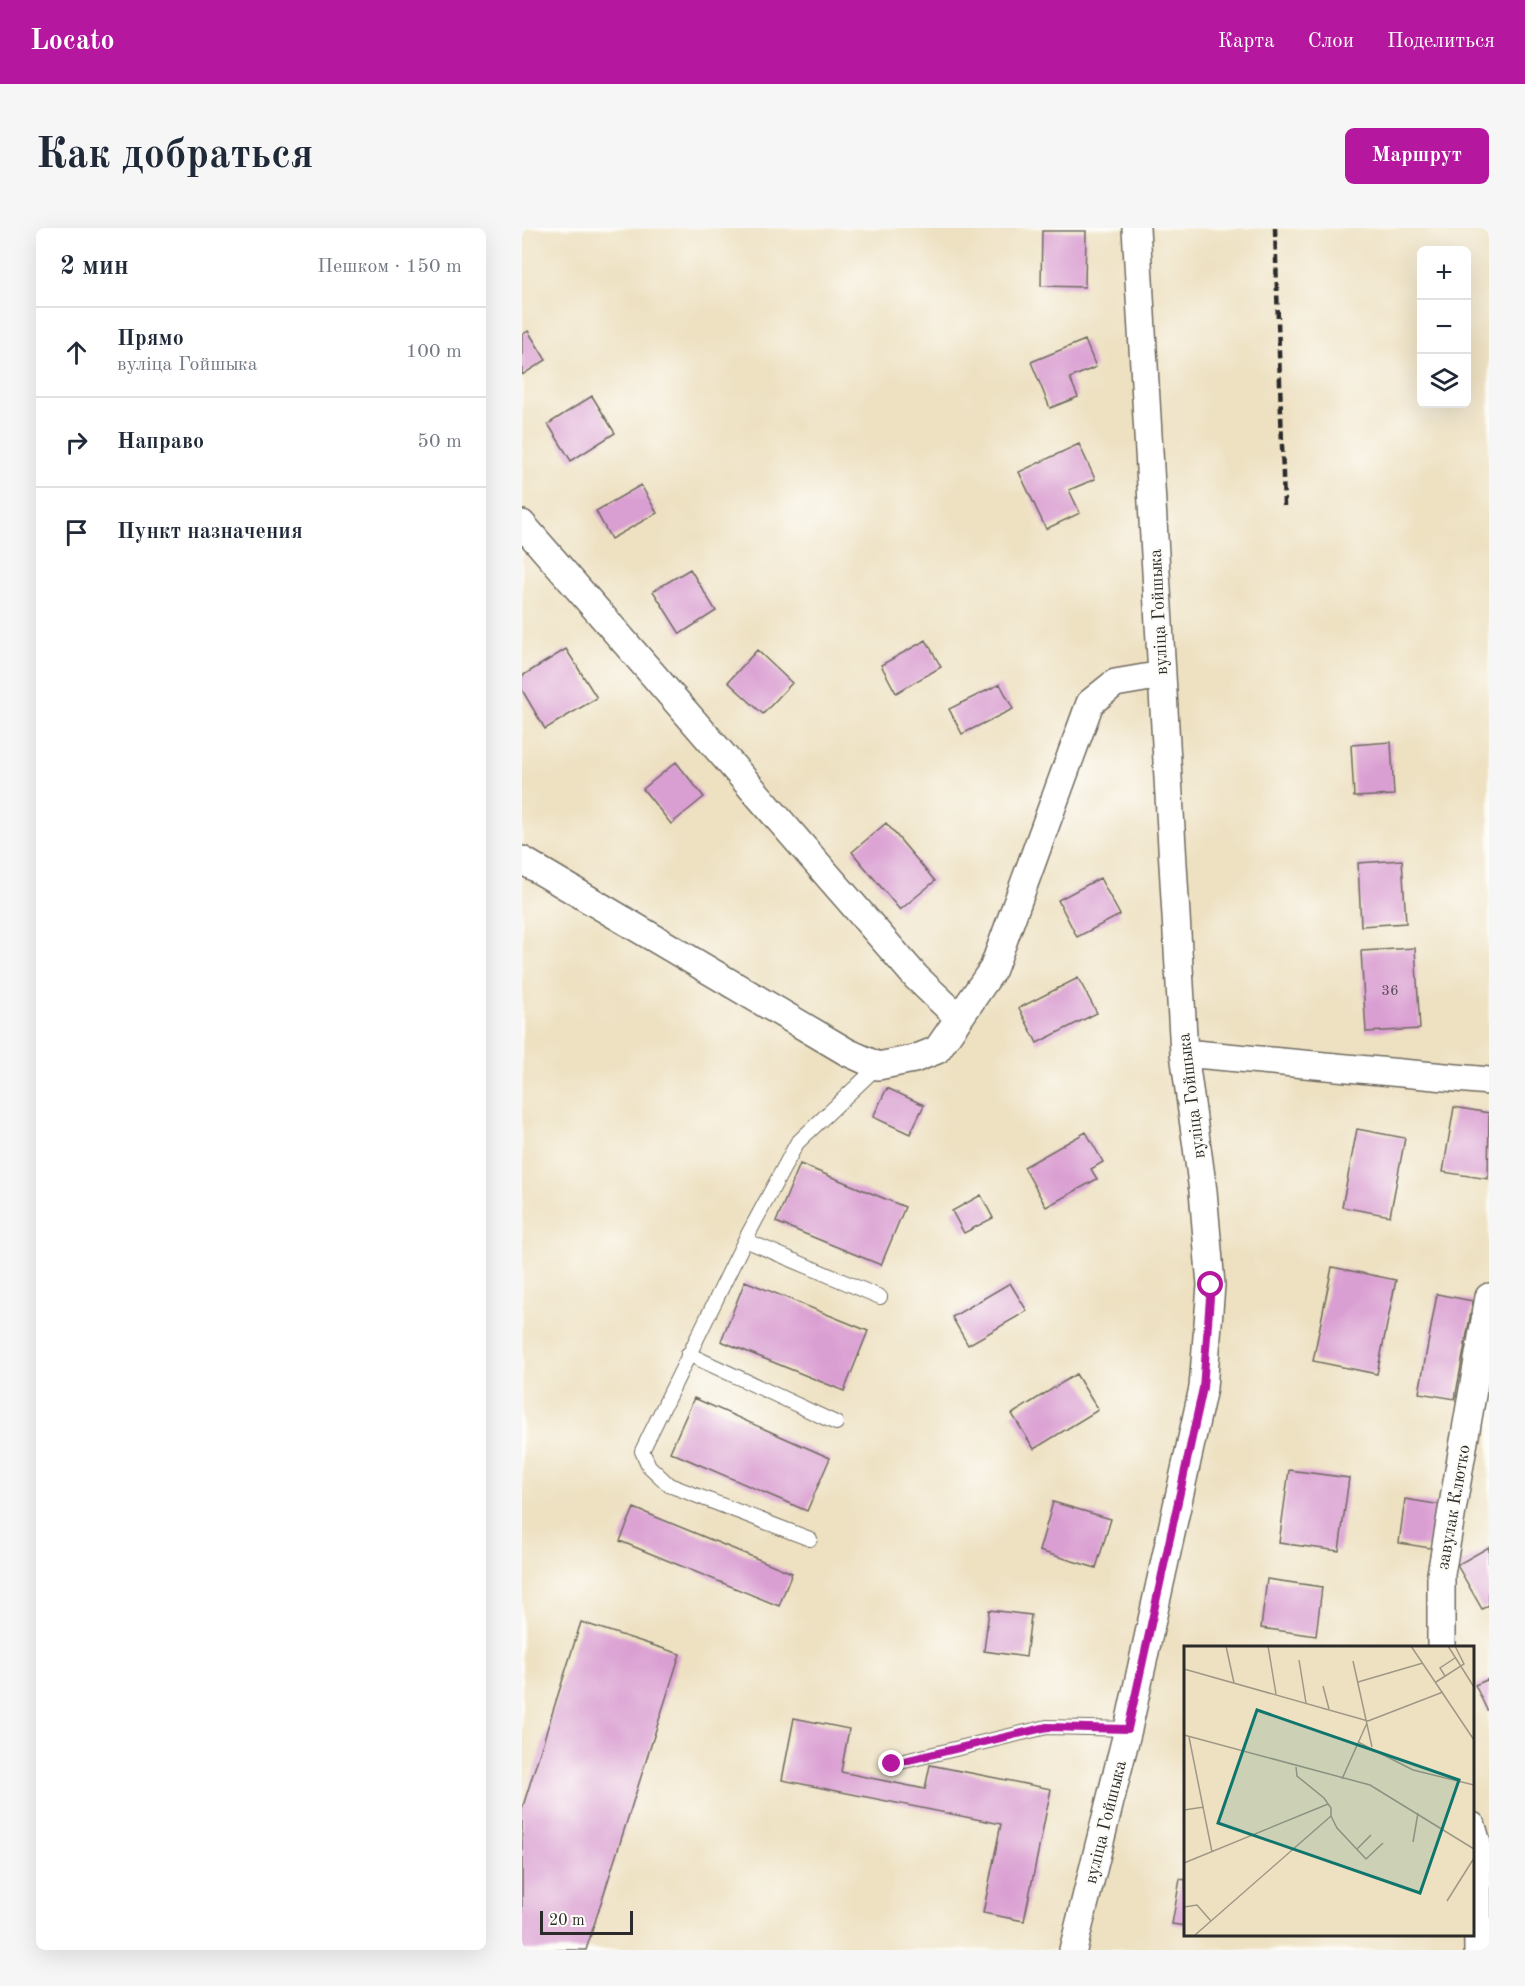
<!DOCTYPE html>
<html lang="ru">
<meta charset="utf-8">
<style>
:root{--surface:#fff;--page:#f6f6f7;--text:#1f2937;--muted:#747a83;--line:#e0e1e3;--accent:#b5179e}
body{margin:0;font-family:"Old Standard TT",serif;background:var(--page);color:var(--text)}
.controls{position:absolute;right:18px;top:18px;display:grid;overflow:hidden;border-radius:9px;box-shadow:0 6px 24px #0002}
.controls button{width:54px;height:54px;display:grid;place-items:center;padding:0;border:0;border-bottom:2px solid var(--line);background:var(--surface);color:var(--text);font:30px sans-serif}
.scale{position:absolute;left:18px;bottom:15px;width:93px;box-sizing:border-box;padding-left:6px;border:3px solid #2b2b2b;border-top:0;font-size:16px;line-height:21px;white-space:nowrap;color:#2b2b2b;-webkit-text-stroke:4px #fdfcf7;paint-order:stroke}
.stop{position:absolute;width:18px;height:18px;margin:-14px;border:4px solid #b5179e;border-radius:50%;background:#fff}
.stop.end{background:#b5179e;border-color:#fff;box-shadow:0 2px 6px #0008}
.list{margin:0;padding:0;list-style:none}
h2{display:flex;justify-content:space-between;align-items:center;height:78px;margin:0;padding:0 24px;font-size:26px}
h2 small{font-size:20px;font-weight:400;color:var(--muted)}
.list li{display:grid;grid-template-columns:39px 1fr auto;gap:18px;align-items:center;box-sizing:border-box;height:90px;padding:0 24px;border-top:2px solid var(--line)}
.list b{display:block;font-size:22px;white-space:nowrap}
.list p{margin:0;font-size:20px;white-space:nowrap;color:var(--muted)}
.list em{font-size:20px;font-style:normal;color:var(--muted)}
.icon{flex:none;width:33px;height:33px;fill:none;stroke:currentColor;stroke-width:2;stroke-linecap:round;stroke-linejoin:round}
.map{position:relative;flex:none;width:967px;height:1722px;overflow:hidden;border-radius:9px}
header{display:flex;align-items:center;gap:36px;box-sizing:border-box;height:84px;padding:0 30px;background:var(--accent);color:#fff}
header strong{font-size:28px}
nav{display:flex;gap:33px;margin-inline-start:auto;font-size:21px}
.intro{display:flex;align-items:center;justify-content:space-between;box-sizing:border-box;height:144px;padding:0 36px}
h1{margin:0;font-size:42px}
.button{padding:15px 27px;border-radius:9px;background:var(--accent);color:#fff;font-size:21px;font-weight:700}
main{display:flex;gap:36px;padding:0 36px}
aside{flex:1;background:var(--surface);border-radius:9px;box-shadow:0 6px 24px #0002}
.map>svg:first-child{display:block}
</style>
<header>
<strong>Locato</strong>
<nav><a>Карта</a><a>Слои</a><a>Поделиться</a></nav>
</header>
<div class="intro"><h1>Как добраться</h1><a class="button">Маршрут</a></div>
<main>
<aside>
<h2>2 мин<small>Пешком · 150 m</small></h2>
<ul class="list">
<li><svg class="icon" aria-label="ahead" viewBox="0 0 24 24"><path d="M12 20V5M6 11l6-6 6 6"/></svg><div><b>Прямо</b><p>вуліца Гойшыка</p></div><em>100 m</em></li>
<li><svg class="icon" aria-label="right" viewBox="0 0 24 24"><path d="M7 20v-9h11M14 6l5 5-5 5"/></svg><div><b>Направо</b></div><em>50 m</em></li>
<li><svg class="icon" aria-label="arrive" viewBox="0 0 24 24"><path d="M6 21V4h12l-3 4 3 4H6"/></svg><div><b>Пункт назначения</b></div></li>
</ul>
</aside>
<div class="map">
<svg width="967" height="1722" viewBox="0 0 967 1722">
<rect width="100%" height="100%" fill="#fdfcf7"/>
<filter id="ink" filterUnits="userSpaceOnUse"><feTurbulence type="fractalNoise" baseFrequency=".0167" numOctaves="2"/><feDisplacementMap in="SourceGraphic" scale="12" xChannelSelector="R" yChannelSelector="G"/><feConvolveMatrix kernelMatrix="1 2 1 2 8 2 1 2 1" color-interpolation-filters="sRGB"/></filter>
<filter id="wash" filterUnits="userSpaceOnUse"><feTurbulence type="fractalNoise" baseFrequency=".008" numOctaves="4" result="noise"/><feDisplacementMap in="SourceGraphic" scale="24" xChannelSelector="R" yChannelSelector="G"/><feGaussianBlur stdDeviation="1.35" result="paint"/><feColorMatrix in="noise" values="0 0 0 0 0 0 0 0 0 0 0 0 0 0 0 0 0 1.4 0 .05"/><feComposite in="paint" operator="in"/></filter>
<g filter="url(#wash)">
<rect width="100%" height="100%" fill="#eee1c2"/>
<g id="blocks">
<!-- building -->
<path fill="#da9fd2" d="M520 3H564L563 59 519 58Z
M6 103 24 132 0 147V107Z
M563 112 574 139 548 150 556 169 528 180 509 134Z
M70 168 93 205 49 233 26 196Z
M557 216 573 251 547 262 558 285 524 301 497 244Z
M119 257 135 285 89 311 74 283Z
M168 341 194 383 158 406 131 363Z
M404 412 419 439 374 465 359 437Z
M44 421 75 470 23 501 0 462V448Z
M235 422 270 455 241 486 206 454Z
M478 456 491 481 440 506 427 481Z
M869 514 872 567 832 569 829 517Z
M154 534 182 569 149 596 121 561Z
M364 595 413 653 378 682 330 624Z
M880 632 884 695 839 698 836 635Z
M578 650 598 687 555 709 536 672Z
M893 720 898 801 844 804 839 723Z
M556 750 575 785 515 815 497 780Z
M365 860 402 877 388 906 351 889Z
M932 879 967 885 966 951 921 944Z
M835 901 883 910 868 988 820 979Z
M564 904 581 934 569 941 575 951 524 979 502 939Z
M278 936 383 979 359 1037 254 994Z
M459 967 471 990 442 1005 430 983Z
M810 1039 874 1052 855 1146 791 1133Z
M223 1053 346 1103 322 1163 199 1113Z
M488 1055 505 1083 446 1117 430 1089Z
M915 1066 951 1073 933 1171 897 1165Z
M554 1146 576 1182 512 1221 490 1186Z
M172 1170 308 1230 285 1283 148 1224Z
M767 1242 827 1250 817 1323 757 1315Z
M883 1271 920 1277 914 1321 877 1315Z
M531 1274 589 1291 574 1340 517 1323Z
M112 1280 270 1345 257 1378 98 1313Z
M967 1319V1377L960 1381 935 1337Z
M745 1351 800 1359 794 1408 739 1400Z
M467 1382 509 1387 504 1429 462 1423Z
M59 1394 158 1426 64 1722H0V1581Z
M967 1451V1481L965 1482 953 1457Z
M272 1490 327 1501 319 1544 403 1561 408 1537 529 1561 502 1693 461 1685 479 1596 260 1552Z
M658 1651 664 1652V1698L650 1696Z"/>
</g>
</g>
<g filter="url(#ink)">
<use href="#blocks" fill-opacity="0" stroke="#6f6b60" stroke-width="1.5"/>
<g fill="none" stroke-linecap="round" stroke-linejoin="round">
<defs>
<path id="service" d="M223 1012 358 1069
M166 1126 314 1195
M288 1311 147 1257 127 1238 120 1223 223 1012 275 915 356 838
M370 1536 525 1499 606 1501"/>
<path id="minor" d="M0 296 394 749 437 790
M0 632 325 824 356 838 392 831 415 822 471 741 568 475 593 455 640 447
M662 825 967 853
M919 1419V1346L967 1069
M950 1598 955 1615 956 1722
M551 1722 606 1501 681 1160 689 1057 681 963 662 825 614 0"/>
</defs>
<!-- service casing -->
<use href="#service" stroke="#6f6b60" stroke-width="16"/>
<!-- minor casing -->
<use href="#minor" stroke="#6f6b60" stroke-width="30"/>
<!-- service -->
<use href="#service" stroke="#fff" stroke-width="14"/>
<!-- minor -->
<use href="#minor" stroke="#fff" stroke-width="27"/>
<!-- rail -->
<path stroke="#2b2b2b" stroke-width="4.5" stroke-dasharray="9 4.5" stroke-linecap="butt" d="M753 0 762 278"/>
</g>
</g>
<g fill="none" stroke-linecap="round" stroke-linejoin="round" filter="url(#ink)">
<!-- route -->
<path stroke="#b5179e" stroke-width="8" d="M370 1536 525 1499 606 1501 681 1160 689 1057"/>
</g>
<g text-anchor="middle" stroke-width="4.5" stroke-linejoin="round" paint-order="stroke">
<!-- number labels -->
<g font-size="15" fill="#574855">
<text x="868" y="767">36</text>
</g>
<!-- street labels -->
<g font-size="18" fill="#2b2b2b" stroke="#fdfcf7">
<text transform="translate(636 384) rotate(-93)" y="6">вуліца Гойшыка</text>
<text transform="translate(669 868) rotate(-97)" y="6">вуліца Гойшыка</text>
<text transform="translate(931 1279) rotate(-80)" y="6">завулак Клютко</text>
<text transform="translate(583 1594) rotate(-76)" y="6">вуліца Гойшыка</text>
</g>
</g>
<!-- overview -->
<g transform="translate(662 1418)">
<rect width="290" height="290" fill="#eee1c2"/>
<path fill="none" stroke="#a09886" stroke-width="1.5" d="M42 0 50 37M84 0 92 48M227 0 290 94M264 0 290 41M115 14 122 57M169 15 188 101M0 23 184 75M261 30 256 22 271 12M174 36 239 17M252 36 280 18 271 0M139 40 145 63M184 75 259 46M0 89 186 139 290 203M5 91 28 206M174 96 229 124 290 139M158 133 183 77M0 164 20 161M147 170 153 182 182 213 199 197M229 196 234 167M173 203 187 189M0 217 144 158M263 255 290 212M0 261 13 259 27 275M11 289 147 170V162L140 152 113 130 112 121"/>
<path fill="#0f766e" fill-opacity="0.15" stroke="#0f766e" stroke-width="3" d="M73 64 275 134 236 247 34 177Z"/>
<rect width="290" height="290" fill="none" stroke="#2b2b2b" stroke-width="3"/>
</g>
</svg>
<div class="controls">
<button>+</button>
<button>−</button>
<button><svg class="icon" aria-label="layers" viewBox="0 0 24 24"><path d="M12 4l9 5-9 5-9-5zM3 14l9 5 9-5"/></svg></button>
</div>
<div class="scale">20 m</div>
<div class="stop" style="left:689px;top:1057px"></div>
<div class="stop end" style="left:370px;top:1536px"></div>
</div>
</main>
